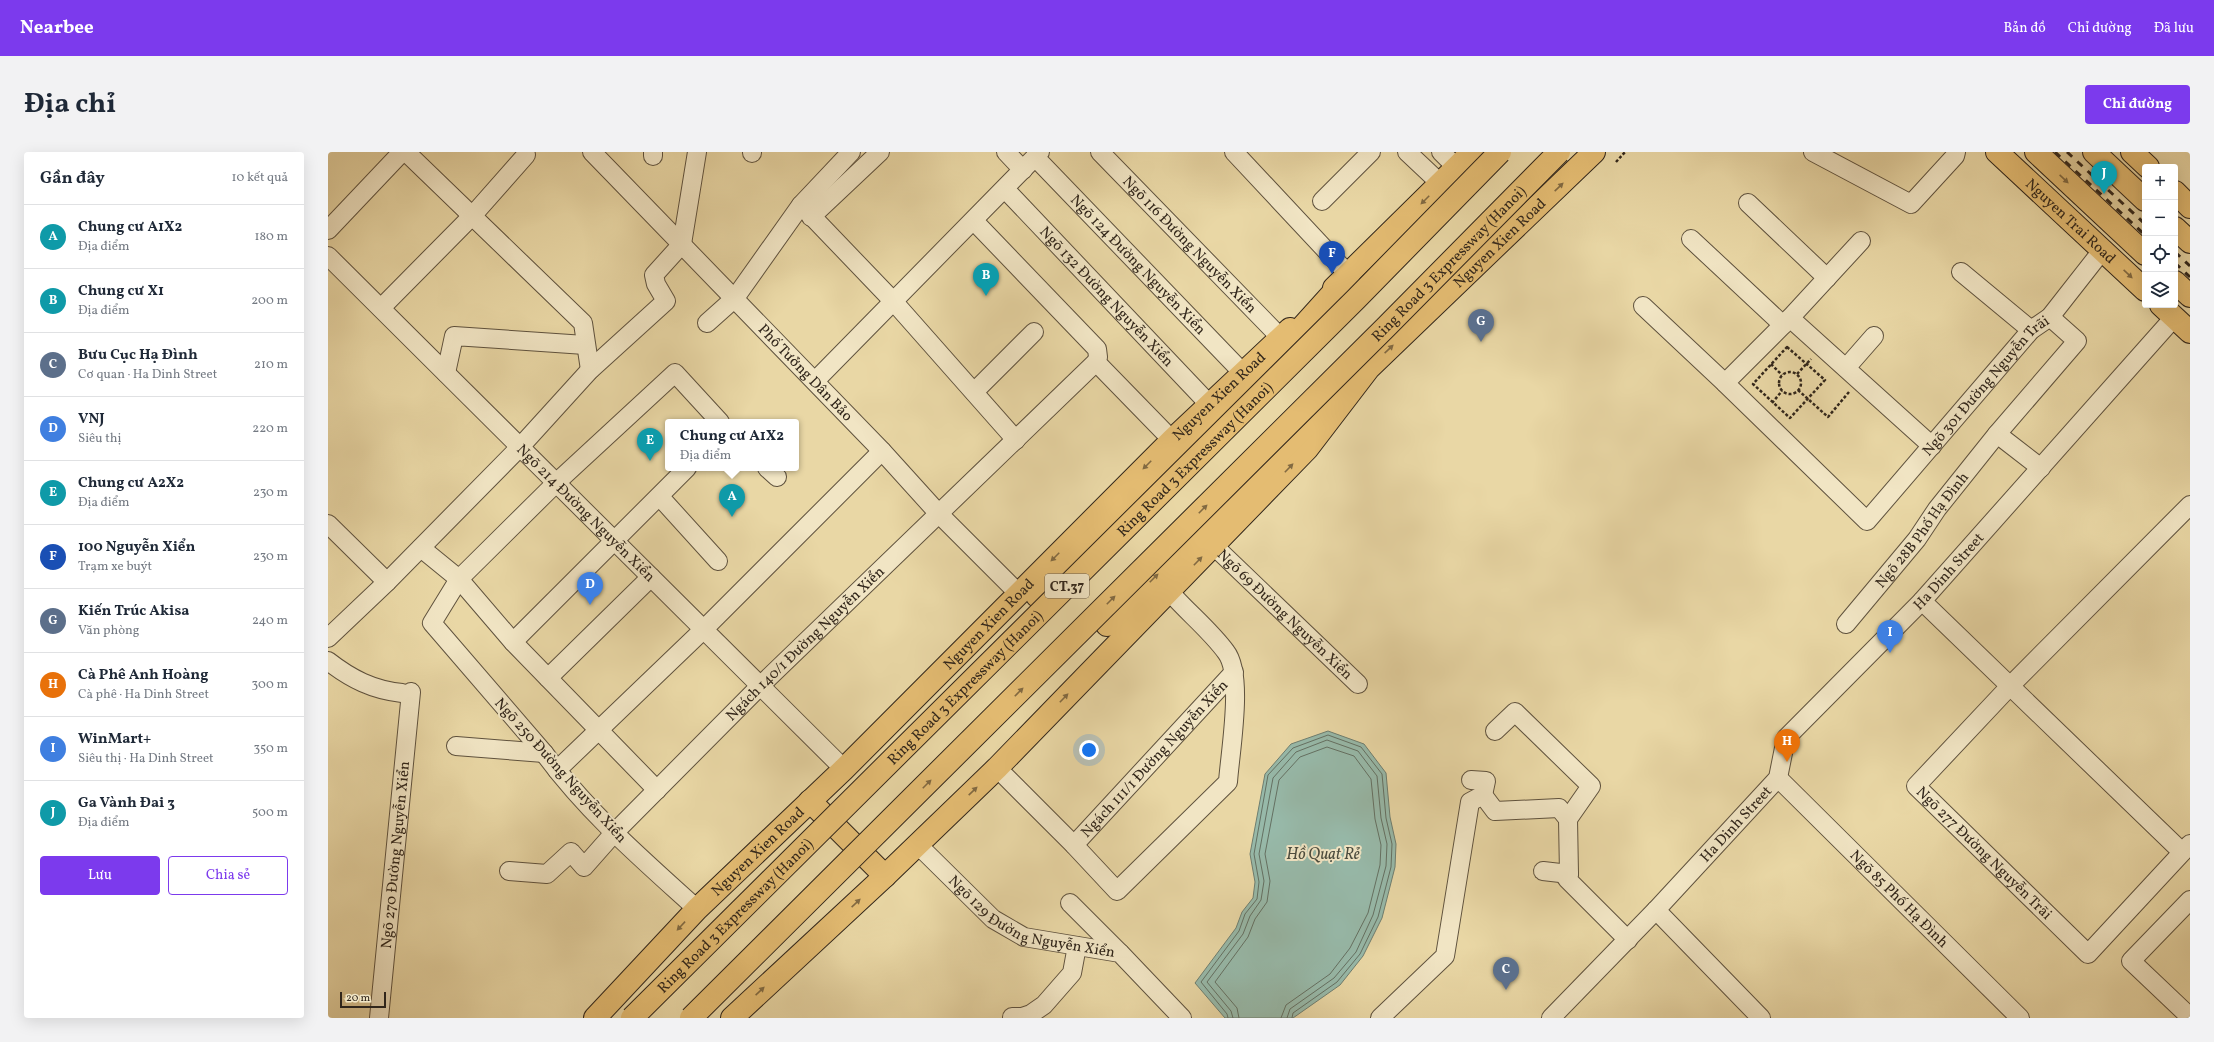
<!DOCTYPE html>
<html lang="vi">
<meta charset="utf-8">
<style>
:root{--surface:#fff;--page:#f2f2f3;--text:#1f2937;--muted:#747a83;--line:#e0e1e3;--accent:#7c3aed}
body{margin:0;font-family:Vollkorn,serif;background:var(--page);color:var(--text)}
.controls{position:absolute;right:12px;top:12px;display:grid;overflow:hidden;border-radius:4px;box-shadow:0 4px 16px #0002}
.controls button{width:36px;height:36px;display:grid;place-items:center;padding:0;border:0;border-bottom:1px solid var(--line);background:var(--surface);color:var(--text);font:20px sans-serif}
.scale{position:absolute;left:12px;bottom:10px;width:46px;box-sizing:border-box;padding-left:4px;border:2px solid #31261b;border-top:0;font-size:11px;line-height:14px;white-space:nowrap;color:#31261b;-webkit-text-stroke:3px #f1e5c4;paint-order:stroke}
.you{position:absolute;left:761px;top:598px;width:14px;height:14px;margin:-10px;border:3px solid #fff;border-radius:50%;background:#1a73e8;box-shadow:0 0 0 6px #1a73e833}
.badge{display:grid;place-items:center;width:26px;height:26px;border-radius:50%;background:var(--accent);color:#fff;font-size:13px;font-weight:700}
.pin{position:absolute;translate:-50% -33px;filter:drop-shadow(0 1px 2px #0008)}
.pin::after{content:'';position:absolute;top:21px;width:14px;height:12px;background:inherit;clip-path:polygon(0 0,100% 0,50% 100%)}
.popup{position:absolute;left:337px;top:267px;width:134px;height:52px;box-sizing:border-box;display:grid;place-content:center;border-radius:4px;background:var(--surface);filter:drop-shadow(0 1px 3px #0005);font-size:13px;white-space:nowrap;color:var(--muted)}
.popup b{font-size:15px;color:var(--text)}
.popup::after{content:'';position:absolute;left:50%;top:100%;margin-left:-8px;border:8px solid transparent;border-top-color:var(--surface)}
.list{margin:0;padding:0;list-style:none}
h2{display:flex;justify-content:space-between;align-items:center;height:52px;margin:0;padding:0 16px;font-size:17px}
h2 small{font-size:13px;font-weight:400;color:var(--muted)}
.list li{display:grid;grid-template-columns:26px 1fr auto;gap:12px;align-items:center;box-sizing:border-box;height:64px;padding:0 16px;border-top:1px solid var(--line)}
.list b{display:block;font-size:15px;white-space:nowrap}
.list p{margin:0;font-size:13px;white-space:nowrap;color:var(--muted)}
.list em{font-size:13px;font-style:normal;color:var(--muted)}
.actions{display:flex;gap:8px;padding:12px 16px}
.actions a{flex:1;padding:9px 0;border:1px solid var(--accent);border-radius:4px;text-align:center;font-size:14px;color:var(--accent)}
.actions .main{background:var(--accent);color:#fff}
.icon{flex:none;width:22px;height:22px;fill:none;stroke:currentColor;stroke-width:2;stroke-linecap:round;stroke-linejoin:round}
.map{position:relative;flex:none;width:1862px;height:866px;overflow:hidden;border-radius:4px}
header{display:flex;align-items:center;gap:24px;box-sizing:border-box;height:56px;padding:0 20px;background:var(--accent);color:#fff}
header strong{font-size:19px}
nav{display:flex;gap:22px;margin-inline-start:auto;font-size:14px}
.intro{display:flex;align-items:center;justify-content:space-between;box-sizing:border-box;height:96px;padding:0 24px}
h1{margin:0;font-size:28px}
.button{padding:10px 18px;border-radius:4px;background:var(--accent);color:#fff;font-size:14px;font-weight:700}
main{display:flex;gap:24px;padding:0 24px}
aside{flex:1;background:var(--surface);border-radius:4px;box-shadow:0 4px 16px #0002}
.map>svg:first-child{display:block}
</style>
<header>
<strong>Nearbee</strong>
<nav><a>Bản đồ</a><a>Chỉ đường</a><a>Đã lưu</a></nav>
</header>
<div class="intro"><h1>Địa chỉ</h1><a class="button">Chỉ đường</a></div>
<main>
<aside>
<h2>Gần đây<small>10 kết quả</small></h2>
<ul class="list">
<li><span class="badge" style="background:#0f9aa8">A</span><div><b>Chung cư A1X2</b><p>Địa điểm</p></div><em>180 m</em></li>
<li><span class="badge" style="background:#0f9aa8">B</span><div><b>Chung cư X1</b><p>Địa điểm</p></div><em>200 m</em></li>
<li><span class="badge" style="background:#5c6f8a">C</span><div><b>Bưu Cục Hạ Đình</b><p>Cơ quan · Ha Dinh Street</p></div><em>210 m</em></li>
<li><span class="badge" style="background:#3f7fe0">D</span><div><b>VNJ</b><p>Siêu thị</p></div><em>220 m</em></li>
<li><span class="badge" style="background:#0f9aa8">E</span><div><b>Chung cư A2X2</b><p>Địa điểm</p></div><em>230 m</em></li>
<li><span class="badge" style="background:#1a4fb4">F</span><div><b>100 Nguyễn Xiển</b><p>Trạm xe buýt</p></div><em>230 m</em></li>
<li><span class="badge" style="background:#5c6f8a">G</span><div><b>Kiến Trúc Akisa</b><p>Văn phòng</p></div><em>240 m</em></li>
<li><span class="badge" style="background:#e8710a">H</span><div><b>Cà Phê Anh Hoàng</b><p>Cà phê · Ha Dinh Street</p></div><em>300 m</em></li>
<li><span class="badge" style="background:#3f7fe0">I</span><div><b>WinMart+</b><p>Siêu thị · Ha Dinh Street</p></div><em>350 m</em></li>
<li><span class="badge" style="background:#0f9aa8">J</span><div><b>Ga Vành Đai 3</b><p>Địa điểm</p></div><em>500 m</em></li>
</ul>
<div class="actions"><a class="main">Lưu</a><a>Chia sẻ</a></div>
</aside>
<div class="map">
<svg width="1862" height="866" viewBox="0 0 1862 866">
<rect width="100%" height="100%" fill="#e9d7a5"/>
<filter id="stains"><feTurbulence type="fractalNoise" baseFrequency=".005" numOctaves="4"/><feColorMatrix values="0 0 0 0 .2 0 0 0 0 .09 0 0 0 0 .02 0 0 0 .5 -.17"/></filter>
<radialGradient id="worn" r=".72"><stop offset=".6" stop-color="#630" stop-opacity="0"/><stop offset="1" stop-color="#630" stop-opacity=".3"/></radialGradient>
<!-- water -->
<path fill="#97b9a9" stroke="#6e7e70" d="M1000 579 1036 592 1058 621 1062 665 1068 692 1067 715 1054 766 1035 804 1012 833 965 866H897L867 831 908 776 914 760 925 746 927 730 922 702 937 622 963 592Z"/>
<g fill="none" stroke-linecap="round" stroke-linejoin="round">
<!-- shore -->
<path stroke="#647062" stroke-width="1" d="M900 866 899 862 873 830 911 779 917 762 929 747 931 730 926 702 940 623 965 596 1000 583 1033 595 1054 622 1058 666 1064 692 1063 715 1050 765 1032 802 1009 830 965 861 964 866
M905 866 903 859 879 830 915 782 922 764 933 748 936 729 931 702 945 626 968 600 999 588 1030 599 1049 624 1053 666 1059 692 1058 714 1045 763 1028 800 1006 826 962 857 959 866
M911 866 909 856 887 830 920 785 927 767 939 750 942 729 937 702 951 628 972 605 999 595 1026 604 1043 627 1047 667 1053 693 1052 713 1040 761 1022 796 1002 822 958 853 953 866"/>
<defs>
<g id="minor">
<path d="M78 0 255 171 262 218"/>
<path id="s1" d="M264 0 554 299 611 362 691 442"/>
<path d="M678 0 695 18"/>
<path id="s2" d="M772 0 952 185"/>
<path d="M906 0 1021 123"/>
<path d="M1079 0 1113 32"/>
<path d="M1113 0 1129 16"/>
<path d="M1485 0 1583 52 1627 4 1628 0"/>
<path d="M424 1V0"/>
<path d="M325 4V0"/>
<path id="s3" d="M707 5 914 220"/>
<path id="s4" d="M677 37 881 252"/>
<path d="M994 49 1043 0"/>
<path d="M1420 51 1499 126"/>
<path d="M473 53 566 150 688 288"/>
<path d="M483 65 552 0"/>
<path d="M0 78 74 0"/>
<path d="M1363 87 1455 173"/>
<path id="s5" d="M1533 89 1462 166 1397 231 1539 369 1703 178 1722 165 1769 105 1773 97"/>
<path id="s6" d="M0 104 516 617"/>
<path d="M1633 120 1703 178"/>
<path d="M1315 154 1397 231"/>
<path d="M53 156 145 63 198 3"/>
<path d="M1462 166 1604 294"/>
<path d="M379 171 407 146 473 53 523 0"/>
<path d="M768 210 844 288"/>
<path d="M1518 216 1546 184"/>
<path d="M118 221 126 184 257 193"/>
<path d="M487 229 712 0"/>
<path d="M646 240 706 180"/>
<path d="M1669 282 1713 316"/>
<path d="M439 316 449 325"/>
<path d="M332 345 390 409"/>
<path id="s7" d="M1862 353 1683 533 1588 634 1760 802 1862 692"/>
<path d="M0 372 59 430"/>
<path id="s8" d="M885 393 1030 532"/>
<path d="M93 396 131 427 185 490 329 638"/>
<path d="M1594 449 1854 700"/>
<path id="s9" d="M1518 472 1589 387 1609 357 1669 282 1749 189 1722 165"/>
<path d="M0 486 59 430 192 295 262 218 338 149 328 132 326 123 354 92 369 0"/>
<path d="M185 490 359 316"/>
<path d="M0 509C23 527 45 538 74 541"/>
<path d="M220 526 323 425"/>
<path d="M1167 579 1187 560 1263 634 1240 667"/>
<path d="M128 594 216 601"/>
<path d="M669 616 746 693 789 739 900 630C902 600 916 523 898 500 882 478 859 460 841 439"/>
<path d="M229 618 376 477 554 299"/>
<path id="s10" d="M1450 626 1692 866"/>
<path d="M1143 628 1158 629 1155 643"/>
<path id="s11" d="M590 693 665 767 696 785 792 801 854 866"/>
<path id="s12" d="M746 693 906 520"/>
<path id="s13" d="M181 719 219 722 243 700 256 715 286 681 432 534 768 210 770 205 769 197 646 69"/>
<path d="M1215 719 1241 722"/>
<path d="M1862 748 1803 809 1862 865"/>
<path d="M742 751 792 801"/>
<path d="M369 757C315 708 259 660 216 601L104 471 131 427 229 330 347 221 392 270"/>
<path d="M1328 758 1433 866"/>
<path d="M684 865H694L703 862 716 853 744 821 749 794"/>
<path id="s14" d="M51 866 83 540"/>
<path d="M1052 866 1117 804 1142 650 1155 643 1167 659 1231 656 1240 667 1241 722 1239 727 1300 788"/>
<path id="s15" d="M1223 866 1328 758 1450 626 1458 586 1594 449 1842 170 1845 164"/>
</g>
<g id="major">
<path id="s16" d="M1669 0 1817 138"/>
<path d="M1708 0 1817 102"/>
<path d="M1766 0 1817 48"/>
<path d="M1804 0 1820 15"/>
<path d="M1847 40 1862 55"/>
<path d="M1847 76 1862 90"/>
<path d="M1847 130 1862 144"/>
<path d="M1006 136 1144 0"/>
<path d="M1833 153 1862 180"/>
<path d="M482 649 557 724"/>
<path id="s17" d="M267 866 369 757 516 617 844 288 962 177"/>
<path id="s18" d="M404 866 557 724 669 616 979 297 1041 216 1266 0"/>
</g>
<path id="highway" d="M709 444 931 223 1021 123
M779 473 973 279 1033 224"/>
</defs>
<!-- minor casing -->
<use href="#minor" stroke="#5f523e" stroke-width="20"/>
<!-- major casing -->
<use href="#major" stroke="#31261b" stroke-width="24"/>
<!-- highway casing -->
<use href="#highway" stroke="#31261b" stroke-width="24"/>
<!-- path -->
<path stroke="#31261b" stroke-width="2.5" stroke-dasharray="3 2" stroke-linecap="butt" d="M1288 10 1297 0
M1459 195 1497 228 1462 266 1425 232Z
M1443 212 1454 223
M1451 231a11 11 0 1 1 22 0a11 11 0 1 1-22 0Z
M1469 222 1483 207
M1470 238 1500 265 1521 240
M1444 251 1454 239"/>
<!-- minor -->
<use href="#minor" stroke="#f1e5c4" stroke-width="18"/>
<!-- major -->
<use href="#major" stroke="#e4bc72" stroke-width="22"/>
<!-- highway -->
<use href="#highway" stroke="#e4bc72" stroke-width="22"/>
<!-- rail -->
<path stroke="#31261b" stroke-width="3" stroke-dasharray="7 7" stroke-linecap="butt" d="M1727 0 1817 83
M1739 0 1817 72
M1847 100 1862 114
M1847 111 1862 125"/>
<defs>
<g id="highway-bridge">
<path id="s19" d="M304 866 1028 147 1172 0"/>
<path id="s20" d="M363 866 1058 175 1231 0"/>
</g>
</defs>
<!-- highway-bridge casing -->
<use href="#highway-bridge" stroke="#31261b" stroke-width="24" stroke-linecap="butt"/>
<!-- highway-bridge -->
<use href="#highway-bridge" stroke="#e4bc72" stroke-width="22"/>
</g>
<!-- one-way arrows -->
<defs><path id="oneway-solid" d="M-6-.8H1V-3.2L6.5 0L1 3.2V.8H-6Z"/></defs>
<g fill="#826a42">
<use href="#oneway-solid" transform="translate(1736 27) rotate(43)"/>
<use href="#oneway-solid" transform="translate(1231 35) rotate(-44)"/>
<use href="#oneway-solid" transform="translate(1097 48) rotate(135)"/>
<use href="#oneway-solid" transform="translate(1800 122) rotate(43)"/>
<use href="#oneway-solid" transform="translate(1061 197) rotate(-43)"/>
<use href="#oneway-solid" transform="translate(819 313) rotate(135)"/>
<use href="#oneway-solid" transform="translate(961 316) rotate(-46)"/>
<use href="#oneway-solid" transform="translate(875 357) rotate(-45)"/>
<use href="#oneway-solid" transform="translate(727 405) rotate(135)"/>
<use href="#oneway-solid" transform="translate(870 409) rotate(-46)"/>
<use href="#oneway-solid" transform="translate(826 426) rotate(-45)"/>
<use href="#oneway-solid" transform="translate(783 448) rotate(-45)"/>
<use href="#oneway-solid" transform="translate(691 540) rotate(-45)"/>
<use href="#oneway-solid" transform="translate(736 546) rotate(-46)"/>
<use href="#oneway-solid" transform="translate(599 632) rotate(-45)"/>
<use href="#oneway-solid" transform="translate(645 639) rotate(-44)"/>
<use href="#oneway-solid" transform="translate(528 751) rotate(-43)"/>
<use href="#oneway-solid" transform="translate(353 774) rotate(133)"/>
<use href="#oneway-solid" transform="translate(432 839) rotate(-43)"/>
</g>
<g text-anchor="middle" stroke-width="4" stroke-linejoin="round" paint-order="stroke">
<!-- shield labels -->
<rect fill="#f1e5c4" stroke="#6b5f4e" stroke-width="1" x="717" y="422" width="44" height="24" rx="3"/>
<g font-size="14" font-weight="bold" fill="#31261b">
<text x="739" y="439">CT.37</text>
</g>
<!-- street labels -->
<g font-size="15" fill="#31261b" stroke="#f1e5c4">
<text dy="5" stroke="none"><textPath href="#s16" startOffset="101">Nguyen Trai Road</textPath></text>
<text dy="5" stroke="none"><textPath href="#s18" startOffset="1092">Nguyen Xien Road</textPath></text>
<text dy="5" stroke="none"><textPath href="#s2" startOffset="129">Ngõ 116 Đường Nguyễn Xiển</textPath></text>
<text dy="5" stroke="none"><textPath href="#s20" startOffset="1069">Ring Road 3 Expressway (Hanoi)</textPath></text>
<text dy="5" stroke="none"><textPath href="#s3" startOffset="149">Ngõ 124 Đường Nguyễn Xiển</textPath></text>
<text dy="5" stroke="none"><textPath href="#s4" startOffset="148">Ngõ 132 Đường Nguyễn Xiển</textPath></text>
<text dy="5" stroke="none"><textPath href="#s1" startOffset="307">Phố Tưởng Dân Bảo</textPath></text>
<text dy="5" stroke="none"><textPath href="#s5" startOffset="575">Ngõ 301 Đường Nguyễn Trãi</textPath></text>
<text dy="5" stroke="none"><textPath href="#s17" startOffset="881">Nguyen Xien Road</textPath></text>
<text dy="5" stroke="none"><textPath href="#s19" startOffset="793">Ring Road 3 Expressway (Hanoi)</textPath></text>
<text dy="5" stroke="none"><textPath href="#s6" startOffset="364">Ngõ 214 Đường Nguyễn Xiển</textPath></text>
<text dy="5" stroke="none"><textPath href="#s9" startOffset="121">Ngõ 28B Phố Hạ Đình</textPath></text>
<text dy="5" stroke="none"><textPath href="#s15" startOffset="604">Ha Dinh Street</textPath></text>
<text dy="5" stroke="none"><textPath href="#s8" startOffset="100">Ngõ 69 Đường Nguyễn Xiển</textPath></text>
<text dy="5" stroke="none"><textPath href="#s17" startOffset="557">Nguyen Xien Road</textPath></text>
<text dy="5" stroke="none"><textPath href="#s13" startOffset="405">Ngách 140/1 Đường Nguyễn Xiển</textPath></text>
<text dy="5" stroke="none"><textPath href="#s19" startOffset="469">Ring Road 3 Expressway (Hanoi)</textPath></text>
<text dy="5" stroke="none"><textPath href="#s12" startOffset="118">Ngách 111/1 Đường Nguyễn Xiển</textPath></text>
<text transform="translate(233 618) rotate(48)" y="5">Ngõ 250 Đường Nguyễn Xiển</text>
<text dy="5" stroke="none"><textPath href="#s15" startOffset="268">Ha Dinh Street</textPath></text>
<text dy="5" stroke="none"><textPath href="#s17" startOffset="233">Nguyen Xien Road</textPath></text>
<text dy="5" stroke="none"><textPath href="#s7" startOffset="488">Ngõ 277 Đường Nguyễn Trãi</textPath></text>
<text dy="5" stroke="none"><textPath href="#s14" startOffset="164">Ngõ 270 Đường Nguyễn Xiển</textPath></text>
<text dy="5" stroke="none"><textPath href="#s10" startOffset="171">Ngõ 85 Phố Hạ Đình</textPath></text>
<text dy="5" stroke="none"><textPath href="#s11" startOffset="140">Ngõ 129 Đường Nguyễn Xiển</textPath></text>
<text dy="5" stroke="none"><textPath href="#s19" startOffset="145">Ring Road 3 Expressway (Hanoi)</textPath></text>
</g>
<!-- water labels -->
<g font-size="16" font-style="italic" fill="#4a4b3e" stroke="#f1e5c4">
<text x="995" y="707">Hồ Quạt Rẻ</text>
</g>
</g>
<rect width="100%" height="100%" filter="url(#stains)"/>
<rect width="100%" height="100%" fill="url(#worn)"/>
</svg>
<div class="controls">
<button>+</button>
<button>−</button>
<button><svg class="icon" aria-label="locate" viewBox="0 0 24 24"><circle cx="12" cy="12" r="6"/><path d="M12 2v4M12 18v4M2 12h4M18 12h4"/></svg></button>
<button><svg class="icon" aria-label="layers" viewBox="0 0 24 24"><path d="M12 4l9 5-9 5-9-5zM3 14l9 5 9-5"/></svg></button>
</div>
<div class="scale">20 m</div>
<div class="you"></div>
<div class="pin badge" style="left:404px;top:365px;background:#0f9aa8">A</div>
<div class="popup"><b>Chung cư A1X2</b>Địa điểm</div>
<div class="pin badge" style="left:658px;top:144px;background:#0f9aa8">B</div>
<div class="pin badge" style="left:1178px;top:838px;background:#5c6f8a">C</div>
<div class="pin badge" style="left:262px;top:453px;background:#3f7fe0">D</div>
<div class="pin badge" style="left:322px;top:309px;background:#0f9aa8">E</div>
<div class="pin badge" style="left:1004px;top:122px;background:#1a4fb4">F</div>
<div class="pin badge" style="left:1153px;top:190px;background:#5c6f8a">G</div>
<div class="pin badge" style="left:1459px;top:610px;background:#e8710a">H</div>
<div class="pin badge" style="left:1562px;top:501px;background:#3f7fe0">I</div>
<div class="pin badge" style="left:1776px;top:42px;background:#0f9aa8">J</div>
</div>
</main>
